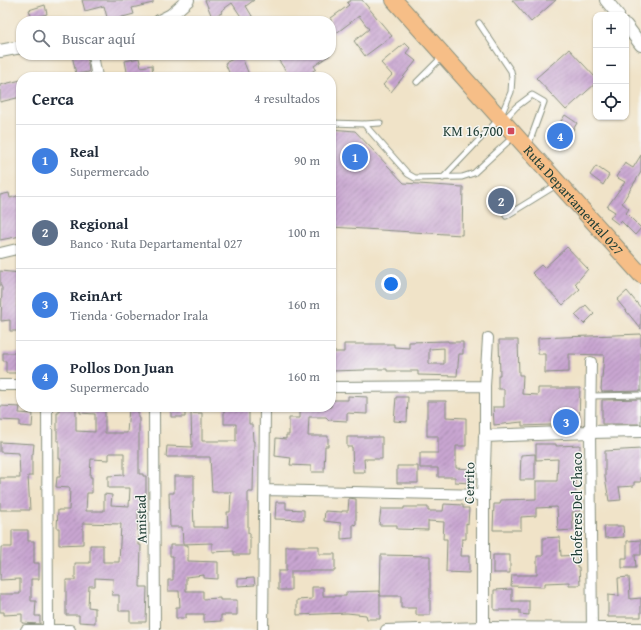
<!DOCTYPE html>
<html lang="es">
<meta charset="utf-8">
<style>
:root{--surface:#fff;--page:#f6f6f7;--text:#1f2937;--muted:#747a83;--line:#e0e1e3;--accent:#111827}
body{margin:0;font-family:"Gentium Book Plus",serif;background:var(--page);color:var(--text)}
.controls{position:absolute;right:12px;top:12px;display:grid;overflow:hidden;border-radius:8px;box-shadow:0 1px 3px #0004}
.controls button{width:36px;height:36px;display:grid;place-items:center;padding:0;border:0;border-bottom:1px solid var(--line);background:var(--surface);color:var(--text);font:20px sans-serif}
.you{position:absolute;left:391px;top:284px;width:14px;height:14px;margin:-10px;border:3px solid #fff;border-radius:50%;background:#1a73e8;box-shadow:0 0 0 6px #1a73e833}
.badge{display:grid;place-items:center;width:26px;height:26px;border-radius:50%;background:var(--accent);color:#fff;font-size:13px;font-weight:700}
.pin{position:absolute;translate:-50% -50%;border:2px solid #fff;box-shadow:0 1px 4px #0006}
.list{margin:0;padding:0;list-style:none}
h2{display:flex;justify-content:space-between;align-items:center;height:52px;margin:0;padding:0 16px;font-size:17px}
h2 small{font-size:13px;font-weight:400;color:var(--muted)}
.list li{display:grid;grid-template-columns:26px 1fr auto;gap:12px;align-items:center;box-sizing:border-box;height:72px;padding:0 16px;border-top:1px solid var(--line)}
.list b{display:block;font-size:15px;white-space:nowrap}
.list p{margin:0;font-size:13px;white-space:nowrap;color:var(--muted)}
.list em{font-size:13px;font-style:normal;color:var(--muted)}
.icon{flex:none;width:22px;height:22px;fill:none;stroke:currentColor;stroke-width:2;stroke-linecap:round;stroke-linejoin:round}
.map{position:relative;flex:none;width:641px;height:630px;overflow:hidden}
.search{position:absolute;background:var(--surface);box-shadow:0 1px 3px #0004;left:16px;top:16px;width:320px;height:44px;display:flex;align-items:center;gap:10px;box-sizing:border-box;padding:0 14px;border-radius:16px;color:var(--muted);font-size:15px}
.panel{position:absolute;background:var(--surface);box-shadow:0 1px 3px #0004;left:16px;top:72px;width:320px;height:340px;border-radius:16px}
.map>svg:first-child{display:block}
</style>
<div class="map">
<svg width="641" height="630" viewBox="0 0 641 630">
<defs>
<pattern id="building-hatch" width="6" height="6" patternUnits="userSpaceOnUse"><rect width="6" height="6" fill="#c9a6d1"/><path d="M-1 1l2-2M0 6l6-6M5 7l2-2" fill="none" stroke="#a388aa"/></pattern>
</defs>
<rect width="100%" height="100%" fill="#f6f6f2"/>
<filter id="ink" filterUnits="userSpaceOnUse"><feTurbulence type="fractalNoise" baseFrequency=".025" numOctaves="2"/><feDisplacementMap in="SourceGraphic" scale="8" xChannelSelector="R" yChannelSelector="G"/><feConvolveMatrix kernelMatrix="1 2 1 2 8 2 1 2 1" color-interpolation-filters="sRGB"/></filter>
<filter id="wash" filterUnits="userSpaceOnUse"><feTurbulence type="fractalNoise" baseFrequency=".012" numOctaves="4" result="noise"/><feDisplacementMap in="SourceGraphic" scale="16" xChannelSelector="R" yChannelSelector="G"/><feGaussianBlur stdDeviation="0.9" result="paint"/><feColorMatrix in="noise" values="0 0 0 0 0 0 0 0 0 0 0 0 0 0 0 0 0 1.4 0 .05"/><feComposite in="paint" operator="in"/></filter>
<g filter="url(#wash)">
<rect width="100%" height="100%" fill="#f0e3c8"/>
<g id="blocks">
<!-- building -->
<path fill="url(#building-hatch)" fill-rule="evenodd" d="M82 0H153V3L132 8 134 14 119 18V20L108 21 104 6 85 11Z
M205 0H254L246 6 255 21H244L232 3 221 11 222 13 212 17Z
M351 0H362L392 36 365 56 354 41 369 29 359 16 335 34 331 29V18L349 5 347 3Z
M512 0H556L531 22Z
M45 5 47 14 32 18 29 10Z
M405 43 410 48 406 53 416 61 391 92 383 85 392 75 381 63Z
M569 49 596 78V83L566 110 536 78Z
M72 55H87L89 72 76 74Z
M232 55H241L250 77H231L225 63 233 59Z
M275 55H330L314 66 316 69 304 77H290Z
M139 58 141 67 152 65 153 77H128L125 61Z
M21 80V97L0 102V85Z
M565 115 577 123 561 149 548 141Z
M331 129 355 131 404 183 463 187 462 235 331 227Z
M641 155V172L622 203 629 209 626 213 641 228 635 235 621 221 618 224 610 218 615 212 607 207 625 182 616 177 625 163 633 168Z
M596 166 609 175 603 185 590 175Z
M9 193 10 198 21 195V236L0 240V195Z
M567 247 588 269 575 284 580 289 563 305 532 273 541 265 544 268Z
M0 271 21 273V286L18 285 17 307H21V331H10V320L1 321 2 288 0 284Z
M627 291 641 308V329L617 300Z
M586 305 594 314 584 324 575 315Z
M641 334V391L602 392 601 389 604 355 569 354V372L545 373V354H538V338Z
M499 340H518L519 375H523L522 394 538 395V388H580L579 424 522 426V422L494 425 493 407H504V389H498V375H500Z
M448 341V342H463V354H459L457 376 418 375V371H387V369H365V370L331 371V352H344V344H394V347L409 348V342ZM444 348V364H429V349Z
M3 353H21V373H6V361H3Z
M348 396 367 397V414L347 413V421L329 420 326 417H309L308 436H328V446H325L324 472H311V466L290 465 291 458 275 456 276 438 286 439V435H289V418H300V407H331V400H348Z
M396 397H408L407 422 394 421Z
M641 399V424H602V400Z
M427 401H446V417L466 418V446H456V468L471 469V483L455 482V477H438V468H420V453H438V436H427Z
M0 406 20 407 19 413 33 414 32 427 20 426V421L0 420Z
M59 407H76V431L95 432V414L80 413V407H105V433H127L129 408H138V418H139V474H143V476H146V493L145 511 138 510V545H141L140 587H147L146 622H130V611H119V595H112L113 579 95 578V586H89L88 607 95 608V623L79 622V615H66V580H75V563H90V545H103V562H119L121 524 83 523V544L59 545V528H57L58 510H69L70 488 56 487 57 477H60L61 459H59V441H57V413H59ZM109 453H124V475L108 476V488H130L129 506 111 505 112 495 104 494V511H86L87 493H92V477H90L91 459 109 460Z
M171 407H185V417H171Z
M224 407H249V424H252L253 441H254L253 492H248V533H250V555H234V551L212 552V543L183 544 182 527H170L169 493H174V476H194V502H193L194 527H228L227 512H230L231 492H212L210 457H166L167 446 192 447 191 413H202V441H236V424H224Z
M347 437H382V459H364L365 472H353L352 447H347Z
M0 442 34 444 33 454H32V476H28L30 510H0V478H20L19 453 0 452Z
M536 444H556V446L580 445V468H575L576 498H580V512H572L573 530 558 531 557 507 536 508V516L521 517V530H493L494 504H500L501 500 536 499V481H557L558 459 536 460Z
M641 449V482H634V486L619 487 621 500 609 501 605 477V451Z
M535 454V480H520L521 455Z
M397 466H418V483H397Z
M349 498 356 499V525L353 524V538L341 539V523L324 521 325 511 342 512V511H348Z
M276 502H286V509L304 510V520L275 519Z
M444 504 463 505V508H469L468 524 466 523V539H462L461 556H469V573L446 572 447 539H443L444 522 428 521V530L397 529V525H379L381 509H404V507H428V511H443Z
M604 526H623L624 537 605 538Z
M12 530H28V541H34V563H39V579H31V601H36L35 616H40V624L22 623V614L4 615V612H0V594H20V579L0 580 1 547H12Z
M560 537 561 556 577 555V567H579L580 585H569V582L545 583V587L511 586 512 575H537V556H543V538Z
M641 540V555H635L636 568H622V558H627V541Z
M170 545H188V561L218 562V579L204 578V575L186 577V591H203V599L220 598V600H237V615H221V621L204 622V614H186V618H176V607H180L179 591H168V580H173V556H170Z
M286 546H319V554H335V571H291V590H278V571H286Z
M381 555 430 556V615H416V608H401V596H380Z
M493 555H510V573H493Z
M629 577 630 599 641 598V617H608V595L619 596 618 578Z
M254 578 255 585 238 586V579Z
M312 587H323V596H346V592L380 591V619H367L366 615 347 613 297 615V600L312 599Z
M512 589V601H529V615L520 614V610H494V590Z"/>
</g>
</g>
<g filter="url(#ink)">
<use href="#blocks" fill-opacity="0" stroke="#88907e" stroke-width="1"/>
<g fill="none" stroke-linecap="round" stroke-linejoin="round">
<defs>
<path id="service" d="M417 82 443 56
M504 120 516 107 532 95 544 102 528 146
M331 123 364 124 380 123
M364 124 408 174 415 178 462 177 474 173 514 136
M443 178 500 118 511 92 512 77 511 71 479 23
M506 216 558 184
M591 396 641 395"/>
<path id="minor" d="M93 55 97 77
M0 253 21 248
M591 362 590 432 592 630
M0 385H21
M331 387 485 386
M47 407 48 630
M154 407 155 630
M485 436V386L488 338
M265 490 483 495
M26 630H70
M263 630 265 407
M386 630 483 627 641 628"/>
<path id="tertiary" d="M606 0 618 15
M159 21 171 15 188 0
M626 25 641 45
M0 51 21 47
M483 630V495L485 436 590 432 641 431"/>
<g id="primary">
<path id="s1" d="M394 0 641 275"/>
</g>
</defs>
<!-- service casing -->
<use href="#service" stroke="#88907e" stroke-width="7"/>
<!-- minor casing -->
<use href="#minor" stroke="#88907e" stroke-width="12"/>
<!-- tertiary casing -->
<use href="#tertiary" stroke="#88907e" stroke-width="14"/>
<!-- primary casing -->
<use href="#primary" stroke="#88907e" stroke-width="18"/>
<!-- service -->
<use href="#service" stroke="#fff" stroke-width="5"/>
<!-- minor -->
<use href="#minor" stroke="#fff" stroke-width="10"/>
<!-- tertiary -->
<use href="#tertiary" stroke="#fff" stroke-width="12"/>
<!-- primary -->
<use href="#primary" stroke="#f6be87" stroke-width="16"/>
</g>
</g>
<!-- markers -->
<rect fill="#d1495b" stroke="#f6f6f2" stroke-width="1.5" x="507" y="127" width="8" height="8" rx="2"/>
<g text-anchor="middle" stroke-width="3" stroke-linejoin="round" paint-order="stroke">
<!-- poi labels -->
<g font-size="14" fill="#1f3d34" stroke="#f6f6f2" text-anchor="end">
<text x="503" y="136">KM 16,700</text>
</g>
<!-- street labels -->
<g font-size="14" fill="#1f3d34" stroke="#f6f6f2">
<text dy="5" stroke="none"><textPath href="#s1" startOffset="269">Ruta Departamental 027</textPath></text>
<text transform="translate(469 483) rotate(-89)" y="5">Cerrito</text>
<text transform="translate(577 508) rotate(-90)" y="5">Choferes Del Chaco</text>
<text transform="translate(141 519) rotate(-91)" y="5">Amistad</text>
</g>
</g>
</svg>
<div class="controls">
<button>+</button>
<button>−</button>
<button><svg class="icon" aria-label="locate" viewBox="0 0 24 24"><circle cx="12" cy="12" r="6"/><path d="M12 2v4M12 18v4M2 12h4M18 12h4"/></svg></button>
</div>
<div class="you"></div>
<div class="pin badge" style="left:355px;top:157px;background:#3f7fe0">1</div>
<div class="pin badge" style="left:501px;top:201px;background:#5c6f8a">2</div>
<div class="pin badge" style="left:566px;top:422px;background:#3f7fe0">3</div>
<div class="pin badge" style="left:560px;top:136px;background:#3f7fe0">4</div>
<div class="search"><svg class="icon" aria-label="search" viewBox="0 0 24 24"><circle cx="10" cy="10" r="6"/><path d="M15 15l6 6"/></svg>Buscar aquí</div>
<section class="panel">
<h2>Cerca<small>4 resultados</small></h2>
<ul class="list">
<li><span class="badge" style="background:#3f7fe0">1</span><div><b>Real</b><p>Supermercado</p></div><em>90 m</em></li>
<li><span class="badge" style="background:#5c6f8a">2</span><div><b>Regional</b><p>Banco · Ruta Departamental 027</p></div><em>100 m</em></li>
<li><span class="badge" style="background:#3f7fe0">3</span><div><b>ReinArt</b><p>Tienda · Gobernador Irala</p></div><em>160 m</em></li>
<li><span class="badge" style="background:#3f7fe0">4</span><div><b>Pollos Don Juan</b><p>Supermercado</p></div><em>160 m</em></li>
</ul>
</section>
</div>
